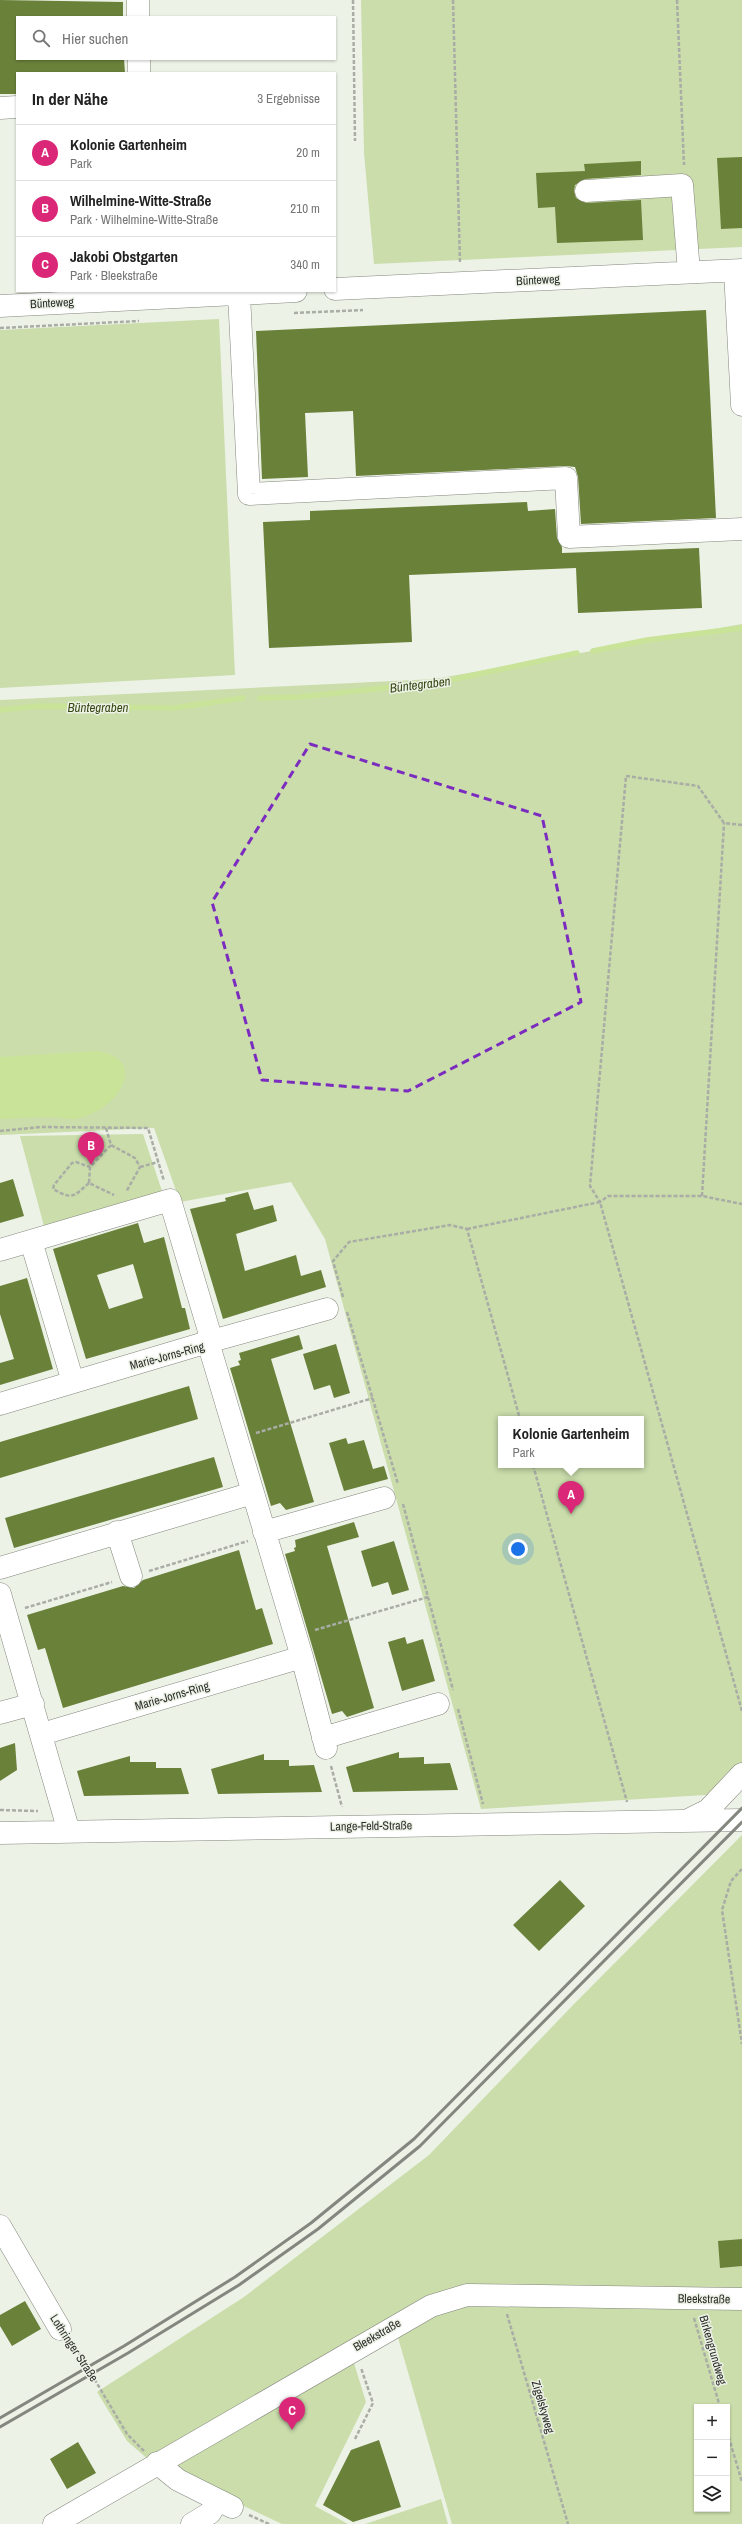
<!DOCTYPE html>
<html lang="de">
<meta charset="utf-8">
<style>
:root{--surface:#fff;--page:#f2f2f2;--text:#222;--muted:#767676;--line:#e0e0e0;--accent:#db2777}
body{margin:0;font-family:"Archivo Narrow",sans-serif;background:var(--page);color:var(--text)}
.controls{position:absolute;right:12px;bottom:12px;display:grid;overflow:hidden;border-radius:0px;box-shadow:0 1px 3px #0004}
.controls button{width:36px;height:36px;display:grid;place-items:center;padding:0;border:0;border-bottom:1px solid var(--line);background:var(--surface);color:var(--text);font:20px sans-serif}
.you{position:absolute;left:518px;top:1549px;width:14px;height:14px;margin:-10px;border:3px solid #fff;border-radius:50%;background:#1a73e8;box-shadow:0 0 0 6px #1a73e833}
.badge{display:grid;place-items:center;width:26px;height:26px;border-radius:50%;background:var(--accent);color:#fff;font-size:13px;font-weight:700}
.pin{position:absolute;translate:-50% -33px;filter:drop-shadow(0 1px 2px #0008)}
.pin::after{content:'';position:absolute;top:21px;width:14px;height:12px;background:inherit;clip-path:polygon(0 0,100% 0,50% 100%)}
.popup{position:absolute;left:498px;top:1416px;width:146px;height:52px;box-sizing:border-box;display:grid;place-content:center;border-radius:0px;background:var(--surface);filter:drop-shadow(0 1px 3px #0005);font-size:13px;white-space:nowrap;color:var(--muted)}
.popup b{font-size:15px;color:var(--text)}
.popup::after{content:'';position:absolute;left:50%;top:100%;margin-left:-8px;border:8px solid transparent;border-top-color:var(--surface)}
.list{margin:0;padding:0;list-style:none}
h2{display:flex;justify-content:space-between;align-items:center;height:52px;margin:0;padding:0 16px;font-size:17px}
h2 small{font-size:13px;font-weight:400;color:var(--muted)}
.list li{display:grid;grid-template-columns:26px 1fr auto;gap:12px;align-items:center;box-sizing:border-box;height:56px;padding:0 16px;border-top:1px solid var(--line)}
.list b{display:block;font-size:15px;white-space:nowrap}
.list p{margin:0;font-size:13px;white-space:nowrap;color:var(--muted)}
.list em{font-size:13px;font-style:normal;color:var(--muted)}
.icon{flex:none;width:22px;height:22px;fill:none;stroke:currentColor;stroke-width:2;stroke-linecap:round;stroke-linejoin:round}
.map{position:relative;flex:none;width:742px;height:2524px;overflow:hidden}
.search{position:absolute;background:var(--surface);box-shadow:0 1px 3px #0004;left:16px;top:16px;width:320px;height:44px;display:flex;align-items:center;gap:10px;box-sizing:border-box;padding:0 14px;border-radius:0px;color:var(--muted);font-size:15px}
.panel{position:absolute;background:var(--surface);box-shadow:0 1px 3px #0004;left:16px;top:72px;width:320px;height:220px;border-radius:0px}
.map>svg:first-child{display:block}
</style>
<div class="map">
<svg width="742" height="2524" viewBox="0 0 742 2524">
<rect width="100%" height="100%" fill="#edf2e7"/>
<!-- green -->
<path fill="#caddab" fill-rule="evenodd" d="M361 0H742V247L374 264 364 153Z
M219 319 235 675 0 688V330Z
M742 624V1788L737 1793 481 1809 325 1239 291 1182 180 1202 154 1128 0 1135V700L435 679ZM501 1419H641V1465H501Z
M143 1134 163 1194 45 1230 20 1136Z
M742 1835V2524H452L392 2317 150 2461 127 2441 97 2392 244 2297 429 2155 574 2004ZM697 2407H727V2509H697Z
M354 2363 366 2402 315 2506 348 2524H282L184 2478 176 2466 178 2462Z
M441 2499 448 2524H365Z"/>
<!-- water -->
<path fill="#c9e399" d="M98 1051C108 1053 124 1058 125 1071 127 1095 95 1117 74 1119 66 1119 57 1117 49 1117 33 1117 16 1118 0 1119V1057Z"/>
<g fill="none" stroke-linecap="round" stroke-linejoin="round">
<!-- stream -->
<path stroke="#c9e399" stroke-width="5.5" d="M593 651 647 640 742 628
M260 698 299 697 441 682 577 653
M0 710 39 706 173 708 243 698"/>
</g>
<!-- building -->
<path fill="#6a813a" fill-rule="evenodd" d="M0 0 123 2V17H17V59H124L125 73H17V94H0Z
M742 157V228L721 229 717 158Z
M641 161V175L585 179 575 185 574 191 576 198 586 203 641 200 643 240 557 243 555 207 538 208 536 173 585 171 584 164Z
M706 310 716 518 581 524 578 477 575 467 566 466 356 476 353 411 305 413 308 477 262 479 256 331Z
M527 502 528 511 555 509 557 538 562 547V553L699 548 702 608 578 613 576 568 409 575 412 642 269 648 263 522 310 520V511Z
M13 1179 24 1216 0 1223V1183Z
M248 1192 254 1210 273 1205 277 1221 236 1234 245 1271 296 1255 301 1276 321 1270 326 1287 223 1319 190 1209 226 1201 225 1198Z
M138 1223 144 1243 164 1237 182 1308H185L190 1329 86 1359 53 1249ZM133 1264 143 1298 109 1309 97 1275Z
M27 1278 53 1369 0 1385V1363L14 1359 0 1314V1286Z
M299 1335 303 1349 271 1359 314 1502 286 1510 280 1503 271 1506 230 1368 240 1365 238 1361 241 1360 239 1353Z
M336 1344 350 1393 334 1398 330 1385 314 1390 303 1354Z
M189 1386 198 1419 0 1478V1442Z
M346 1438 348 1444 364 1440 373 1469 384 1466 388 1479 344 1491 329 1443Z
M214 1457 223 1487 14 1548 5 1518Z
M354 1522 359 1537 327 1546 374 1708 347 1717 342 1711 332 1714 285 1554 295 1551 294 1548 296 1547 295 1540Z
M394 1541 409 1590 392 1595 388 1582 372 1587 361 1551Z
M239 1550 256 1610 262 1608 273 1644 63 1708 45 1648 38 1650 27 1615 123 1586 134 1588 143 1580Z
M405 1637 407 1644 423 1639 435 1681 402 1691 388 1642Z
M15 1743 17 1770 0 1781V1748Z
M399 1752V1758L424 1757V1764L450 1763 458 1790 353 1792 346 1767Z
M264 1754V1760H289V1766L314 1765 322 1792 218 1794 211 1769Z
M130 1756V1762H156V1768H181L189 1794 84 1796 77 1771Z
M560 1880 585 1906 539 1951 513 1925Z
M742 2239V2266L720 2268 718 2241Z
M25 2301 41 2329 12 2346 0 2326V2315Z
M379 2440 401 2507 353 2522 323 2505 351 2450Z
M78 2442 96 2473 67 2489 50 2459Z"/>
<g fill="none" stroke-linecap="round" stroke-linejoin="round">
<defs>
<path id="minor" d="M138 0V17
M139 59V73
M0 108 17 107
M586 191 682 185 689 272
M735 271 742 405
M335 289 742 270
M239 294 249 494 566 478 569 537 742 529
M0 306 296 291
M31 1241 73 1382
M0 1250 170 1200 209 1331 208 1342 327 1309
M0 1404 208 1342 302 1657 326 1748
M117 1532 131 1576
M264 1532 384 1498
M0 1568 253 1493
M0 1594 69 1832
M0 1713 33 1704
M42 1734 302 1657
M323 1738 438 1704
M688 1820 708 1810 742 1774
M0 1833 742 1820
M0 2226 60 2329
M157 2463 178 2480 232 2507
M54 2524 431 2306 467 2295 742 2299
M192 2524 210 2513 218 2500"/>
</defs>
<!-- minor casing -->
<use href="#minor" stroke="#83867d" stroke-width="23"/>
<!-- path -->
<path stroke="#a9ada5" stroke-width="2.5" stroke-dasharray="4 2" stroke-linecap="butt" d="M353 0 355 141
M453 0 460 263
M677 0 684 165
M294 313 363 310
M0 328 139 321
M742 825 724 823 698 786 626 776 590 1186 600 1202 608 1196H702L742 1204
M106 1128 111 1145 135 1158 140 1167 126 1192
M0 1131 41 1127 148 1128 164 1181
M111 1145 90 1167 89 1183 114 1195
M140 1167 158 1162
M89 1183C73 1197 73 1200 53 1189L54 1185 72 1163 76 1162 90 1167
M702 1196 724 823
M467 1229 600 1202 742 1711
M343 1297 333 1261 349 1242 450 1225 467 1229 520 1419
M347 1312 398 1484
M256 1433 373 1398
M533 1465 627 1802
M403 1504 453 1690
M149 1571 248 1541
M25 1608 112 1582
M315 1630 428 1597
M458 1709 483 1804
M331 1766 342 1807
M0 1810 38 1811
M742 1869 731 1881 722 1910 742 2044
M507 2314 568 2524
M694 2318 720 2407
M73 2343 127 2434 144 2451
M727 2431 742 2482
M355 2439 373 2403 361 2368
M249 2515 269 2524"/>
<!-- minor -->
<use href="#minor" stroke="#fff" stroke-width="22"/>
<!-- rail -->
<path stroke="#83877f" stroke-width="3" d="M0 2418 124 2346 235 2277 311 2223 414 2139 742 1808
M0 2427 128 2353 239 2285 318 2229 420 2146 742 1822"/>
</g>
<!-- marked area -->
<path fill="none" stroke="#7b2cbf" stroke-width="3" stroke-dasharray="8 5" stroke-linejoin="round" d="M310 744 542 816 581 1002 408 1091 262 1080 212 902Z"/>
<g text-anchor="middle" stroke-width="3" stroke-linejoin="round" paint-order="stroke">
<!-- street labels -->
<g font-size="12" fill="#2d2f2b" stroke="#edf2e7">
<text transform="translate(538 280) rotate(-3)" y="4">Bünteweg</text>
<text transform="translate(52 303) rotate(-3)" y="4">Bünteweg</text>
<text transform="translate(167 1356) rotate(-15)" y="4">Marie-Jorns-Ring</text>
<text transform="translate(172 1696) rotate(-16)" y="4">Marie-Jorns-Ring</text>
<text transform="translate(371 1826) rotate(-1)" y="4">Lange-Feld-Straße</text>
<text transform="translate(704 2299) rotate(1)" y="4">Bleekstraße</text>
<text transform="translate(377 2335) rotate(-30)" y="4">Bleekstraße</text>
<text transform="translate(74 2348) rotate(57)" y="4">Lothringer Straße</text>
<text transform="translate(713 2350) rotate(74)" y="4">Birkengrundweg</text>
<text transform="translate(543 2407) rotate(74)" y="4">Zigelskyweg</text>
</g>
<!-- water labels -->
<g font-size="13" font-style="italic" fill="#384813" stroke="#edf2e7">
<text transform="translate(420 684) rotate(-7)" y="5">Büntegraben</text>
<text x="98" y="712">Büntegraben</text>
</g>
</g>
</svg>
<div class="controls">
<button>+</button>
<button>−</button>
<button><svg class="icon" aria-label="layers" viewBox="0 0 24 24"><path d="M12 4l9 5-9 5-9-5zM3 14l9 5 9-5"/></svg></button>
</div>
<div class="you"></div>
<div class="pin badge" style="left:571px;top:1514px">A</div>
<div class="popup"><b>Kolonie Gartenheim</b>Park</div>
<div class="pin badge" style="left:91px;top:1165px">B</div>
<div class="pin badge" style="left:292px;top:2430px">C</div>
<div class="search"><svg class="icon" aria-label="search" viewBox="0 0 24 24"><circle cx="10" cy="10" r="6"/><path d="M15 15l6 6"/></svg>Hier suchen</div>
<section class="panel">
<h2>In der Nähe<small>3 Ergebnisse</small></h2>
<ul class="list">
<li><span class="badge">A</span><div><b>Kolonie Gartenheim</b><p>Park</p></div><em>20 m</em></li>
<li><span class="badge">B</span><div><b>Wilhelmine-Witte-Straße</b><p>Park · Wilhelmine-Witte-Straße</p></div><em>210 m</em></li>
<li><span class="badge">C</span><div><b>Jakobi Obstgarten</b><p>Park · Bleekstraße</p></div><em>340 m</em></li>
</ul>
</section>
</div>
